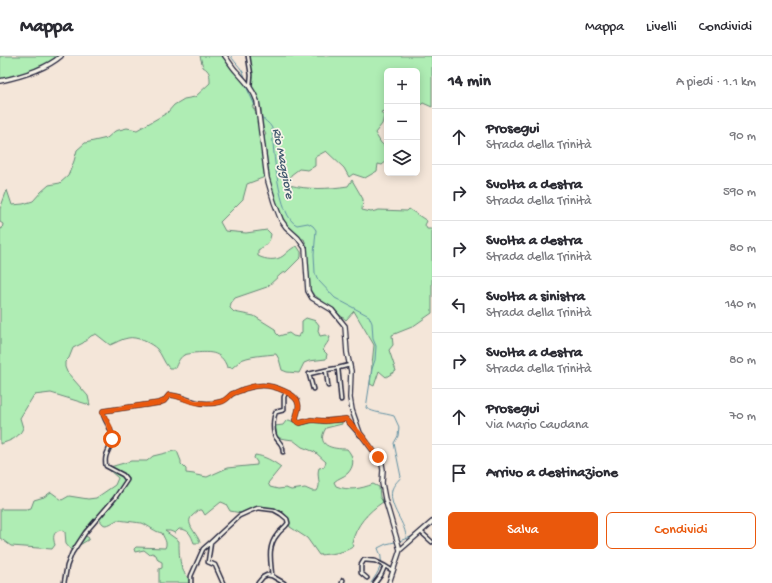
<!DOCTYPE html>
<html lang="it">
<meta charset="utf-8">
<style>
:root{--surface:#fff;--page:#f2f2f3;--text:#2b2b33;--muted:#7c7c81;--line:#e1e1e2;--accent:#ea580c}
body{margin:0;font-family:"Gochi Hand",sans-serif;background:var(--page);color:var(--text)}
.controls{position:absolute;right:12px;top:12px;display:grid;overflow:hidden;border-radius:6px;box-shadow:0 2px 10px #0003}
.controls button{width:36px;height:36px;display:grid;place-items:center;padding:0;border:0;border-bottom:1px solid var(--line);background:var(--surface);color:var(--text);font:20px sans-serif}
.stop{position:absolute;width:12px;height:12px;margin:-9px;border:3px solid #ea580c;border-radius:50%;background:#fff}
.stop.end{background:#ea580c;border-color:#fff;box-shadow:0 1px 4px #0008}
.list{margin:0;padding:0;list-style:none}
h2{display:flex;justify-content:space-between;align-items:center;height:52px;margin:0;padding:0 16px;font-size:17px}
h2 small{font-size:13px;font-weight:400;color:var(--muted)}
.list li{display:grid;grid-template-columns:26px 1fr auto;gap:12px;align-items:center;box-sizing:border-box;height:56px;padding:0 16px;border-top:1px solid var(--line)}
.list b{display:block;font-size:15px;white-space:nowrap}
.list p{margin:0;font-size:13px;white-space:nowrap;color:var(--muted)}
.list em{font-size:13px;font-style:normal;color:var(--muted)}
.actions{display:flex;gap:8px;padding:12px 16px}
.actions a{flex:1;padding:9px 0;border:1px solid var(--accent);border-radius:6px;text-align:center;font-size:14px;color:var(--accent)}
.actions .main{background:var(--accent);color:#fff}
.icon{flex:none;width:22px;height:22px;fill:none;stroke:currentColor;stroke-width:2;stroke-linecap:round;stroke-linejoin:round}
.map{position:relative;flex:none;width:432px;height:527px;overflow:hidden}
header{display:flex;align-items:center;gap:24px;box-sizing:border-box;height:56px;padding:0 20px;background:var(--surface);border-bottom:1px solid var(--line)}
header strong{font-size:19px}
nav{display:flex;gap:22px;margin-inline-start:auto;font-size:14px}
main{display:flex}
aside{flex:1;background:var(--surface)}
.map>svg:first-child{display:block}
</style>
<header>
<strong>Mappa</strong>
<nav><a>Mappa</a><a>Livelli</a><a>Condividi</a></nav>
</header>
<main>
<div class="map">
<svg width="432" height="527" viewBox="0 0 432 527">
<rect width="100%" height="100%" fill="#f4e6d9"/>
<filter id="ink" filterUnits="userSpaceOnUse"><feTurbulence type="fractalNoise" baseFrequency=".025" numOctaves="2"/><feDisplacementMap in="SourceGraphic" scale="8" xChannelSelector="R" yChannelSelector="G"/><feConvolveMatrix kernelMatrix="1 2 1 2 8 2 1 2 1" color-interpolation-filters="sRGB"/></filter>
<g filter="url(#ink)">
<!-- green -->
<path fill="#afedb4" stroke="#688878" d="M0 0H58C44 12 18 20 0 23Z
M200 0H222C234 16 252 30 256 50H252L256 56 259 68 265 121 247 128 243 143 220 166 225 175 246 177 267 174 271 178C270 187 265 190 258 194V200C266 204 276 205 283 200 288 196 291 192 297 190L301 196V201L286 216 281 218 267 231 235 242 231 247 230 252 234 256 254 260 275 273 276 277 279 280 289 277 293 280 298 281 302 276V265L306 262 316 265 319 269 318 275 320 280 325 279 330 281C329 286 325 289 323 294L327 298 326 303 309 305 304 307 299 317 287 316 282 314 279 303 276 298C267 299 246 300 240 305 237 307 235 310 232 312L227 311C221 294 208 296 193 297 190 298 186 298 184 299 179 302 177 308 175 312H169C164 307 162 299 157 293 151 287 136 280 128 282 121 283 116 287 110 289L96 278 91 280 83 287 73 292 69 302 65 306V311L67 316 88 340 90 349 51 337 34 339 20 362 23 372C19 382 10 385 0 388V172L2 173 3 168 0 166V153L7 134 12 149 23 148 33 145 41 136 49 129 60 127 68 120 74 105 77 94 85 87 107 82 115 75 127 72 137 74 167 57 174 49 184 43 195 41 210 27C210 19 210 15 203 11Z
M249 0H432V51L423 47 417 52V15H387V54L381 56 384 60 382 68 375 77 381 87 387 92V105L382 109 378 108 377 115 365 122 353 118 349 121 344 112 326 95 315 101V110L308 114 299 113 291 119 289 129C309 134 328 133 348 130L352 124 363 143 362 154 371 156 379 154 407 155 409 153 427 165 425 169 427 173H432V257L412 271 392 279 393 289 389 294 396 315 386 321 379 315 374 330 370 328 374 289 354 255 346 264 312 237C305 226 308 204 307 191L304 183H301L285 167 276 145 270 126 264 81 266 78 263 71 261 52 257 40 251 30 252 18Z
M289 364 301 369 315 366 323 367 342 366V368L326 372C315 390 332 393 347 393 354 401 355 409 348 417 344 421 338 422 334 426L336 430C348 435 361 433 373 428L379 431 380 441 383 446C368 456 356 469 352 487L354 490C345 497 330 498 319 499L307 482 290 471 288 463 285 458 281 455 275 453 260 450 252 452 241 457 230 455 226 448 221 446 205 459 202 454H199C197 456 194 458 192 460 184 468 199 479 200 487H194C191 479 189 473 179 473L175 477 170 475H165L179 485C179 494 179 503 182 512 184 518 189 521 190 527H159V513L162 512V506L158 504 156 499 152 497 149 498 144 494 135 496 134 493 136 491 165 492C168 486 164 483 162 477 155 476 149 470 142 467 140 467 119 464 117 464 113 466 110 469 105 469L103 468 98 462H95L90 469 84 474V479L89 482 88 484 71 494 66 488 65 476 61 474C52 476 53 482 55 489L52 493 11 490 0 482V453H27L31 452 34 444 44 441 51 436 62 444 69 440 88 443 96 442 115 429 118 422 108 413 110 411 131 405H147L153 400 174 395H177L181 405V408L186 413V417L194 418 196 419 207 421 227 412 257 409V406L254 402 255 399C264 400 273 405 281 411L268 427 270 431 278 433 286 432 291 434 305 432 312 435H317C322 428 316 420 319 412L324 411 326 406 315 396 302 391 293 384 279 382 277 381 275 370 283 369 286 365Z"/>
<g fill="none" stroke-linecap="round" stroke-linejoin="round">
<!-- stream -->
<path stroke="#6090a3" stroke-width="1" d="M231 0C235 8 244 13 245 22
M245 28 257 54
M261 60C264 65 269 66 272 72 273 91 278 162 297 169L308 167 313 170 316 174 314 198 315 217 318 224 335 242 369 260 372 267 373 283 376 290 375 304 372 313 366 352C374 357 384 357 394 360L399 371 398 380 394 387 401 421C398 425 393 429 392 434 388 452 407 467 406 483
M399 485 411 481 428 468
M371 527C375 521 383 510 381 502 381 498 379 496 378 492L386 488 395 486"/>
<defs>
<path id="street" d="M248 0 251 19 250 30
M328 330 326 314 338 312
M313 333 309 318 326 314
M341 344 338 312 350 309
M283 396C283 389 280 387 276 382 272 376 273 361 276 356L284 354V341L286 336
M421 476 432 486
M367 522 361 517V509L364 504 375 505 385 510
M64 527 67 510 72 497 85 477 115 442 127 424 123 419 106 410C103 397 112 393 112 382 113 372 102 363 103 355L159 347 164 345 169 339C177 339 185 343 193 345 201 348 212 348 220 346 226 345 228 341 232 338 236 336 240 335 244 333 262 327 274 329 290 338 302 345 299 353 295 364L300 367 311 364 325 365 346 363 360 379
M191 527V520L203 493 211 486
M223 527 215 509 208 506 211 486 239 460 250 455 258 452 274 454 281 458 287 463 288 467C285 472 280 474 277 479 267 491 271 506 272 520L284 527
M258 527 263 521 267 519 272 520
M342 527 343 524
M375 527 381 519 385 510 393 515"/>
<path id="secondary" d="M225 0C229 5 232 11 237 16 245 25 253 33 257 45L267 122 274 146 281 164 286 171 298 182 305 192 308 235 312 242 332 254 345 270 347 297 351 315 350 342 352 354 360 377 378 401 382 408 383 414 382 427 385 443 400 494 389 527
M0 25C19 21 46 13 61 0
M400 494 432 466"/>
</defs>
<!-- street casing -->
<use href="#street" stroke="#22223b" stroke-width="5.5"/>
<!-- secondary casing -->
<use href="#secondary" stroke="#22223b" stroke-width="6"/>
<!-- street -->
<use href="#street" stroke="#f7f3e8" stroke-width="2.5"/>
<!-- secondary -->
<use href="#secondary" stroke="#f7f3e8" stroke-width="3.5"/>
</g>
</g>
<g fill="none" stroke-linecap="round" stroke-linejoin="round" filter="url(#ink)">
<!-- route -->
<path stroke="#ea580c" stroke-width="5" d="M112 383 110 371 103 358V355L159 347 164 345 169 339C176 339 183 342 190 345 199 348 211 348 220 346 226 345 228 341 232 338 236 336 240 335 244 333 261 327 274 329 290 338 302 345 299 353 295 364L300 367 311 364 326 365 346 363 364 382 378 401"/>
</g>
<g text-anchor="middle" stroke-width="3.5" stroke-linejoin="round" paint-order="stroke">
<!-- water labels -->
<g font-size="13" font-style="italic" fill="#41596f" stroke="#f7f3e8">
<text transform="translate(285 107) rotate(79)" y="5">Rio Maggiore</text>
</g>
</g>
</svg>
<div class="controls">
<button>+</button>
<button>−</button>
<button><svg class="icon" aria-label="layers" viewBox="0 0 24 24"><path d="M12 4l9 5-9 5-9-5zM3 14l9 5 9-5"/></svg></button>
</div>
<div class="stop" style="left:112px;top:383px"></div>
<div class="stop end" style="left:378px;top:401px"></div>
</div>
<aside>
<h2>14 min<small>A piedi · 1.1 km</small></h2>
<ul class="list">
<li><svg class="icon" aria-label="ahead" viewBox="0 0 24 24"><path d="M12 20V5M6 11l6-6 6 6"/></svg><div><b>Prosegui</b><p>Strada della Trinità</p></div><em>90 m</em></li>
<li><svg class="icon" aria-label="right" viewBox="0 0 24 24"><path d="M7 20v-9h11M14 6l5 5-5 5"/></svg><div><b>Svolta a destra</b><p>Strada della Trinità</p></div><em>590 m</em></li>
<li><svg class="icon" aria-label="right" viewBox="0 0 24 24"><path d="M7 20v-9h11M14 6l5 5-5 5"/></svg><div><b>Svolta a destra</b><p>Strada della Trinità</p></div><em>80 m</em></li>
<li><svg class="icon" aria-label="left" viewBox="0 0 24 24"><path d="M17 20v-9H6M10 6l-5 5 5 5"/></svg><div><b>Svolta a sinistra</b><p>Strada della Trinità</p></div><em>140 m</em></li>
<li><svg class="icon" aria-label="right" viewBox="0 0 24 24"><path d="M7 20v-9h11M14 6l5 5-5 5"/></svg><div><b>Svolta a destra</b><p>Strada della Trinità</p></div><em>80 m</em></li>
<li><svg class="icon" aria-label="ahead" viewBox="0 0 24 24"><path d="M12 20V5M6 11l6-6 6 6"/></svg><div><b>Prosegui</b><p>Via Mario Caudana</p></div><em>70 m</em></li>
<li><svg class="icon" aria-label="arrive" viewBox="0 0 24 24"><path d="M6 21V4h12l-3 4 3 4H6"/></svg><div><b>Arrivo a destinazione</b></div></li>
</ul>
<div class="actions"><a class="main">Salva</a><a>Condividi</a></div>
</aside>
</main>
